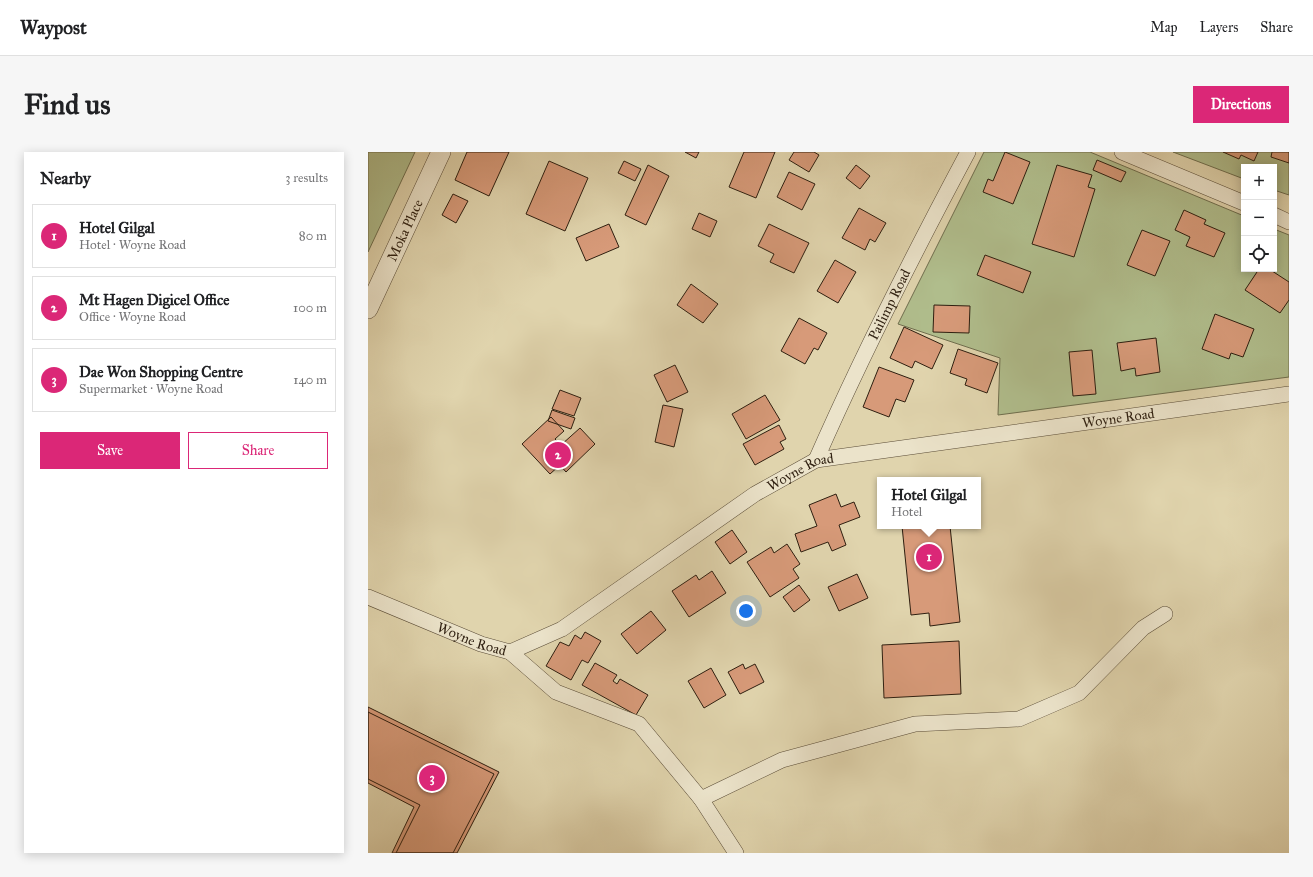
<!DOCTYPE html>
<meta charset="utf-8">
<style>
:root{--surface:#fff;--page:#f6f6f6;--text:#202124;--muted:#757577;--line:#e0e0e0;--accent:#db2777}
body{margin:0;font-family:"IM FELL Great Primer",serif;background:var(--page);color:var(--text)}
.controls{position:absolute;right:12px;top:12px;display:grid;overflow:hidden;border-radius:0px;box-shadow:0 2px 10px #0003}
.controls button{width:36px;height:36px;display:grid;place-items:center;padding:0;border:0;border-bottom:1px solid var(--line);background:var(--surface);color:var(--text);font:20px sans-serif}
.you{position:absolute;left:378px;top:459px;width:14px;height:14px;margin:-10px;border:3px solid #fff;border-radius:50%;background:#1a73e8;box-shadow:0 0 0 6px #1a73e833}
.badge{display:grid;place-items:center;width:26px;height:26px;border-radius:50%;background:var(--accent);color:#fff;font-size:13px;font-weight:700}
.pin{position:absolute;translate:-50% -50%;border:2px solid #fff;box-shadow:0 1px 4px #0006}
.popup{position:absolute;left:509px;top:325px;width:104px;height:52px;box-sizing:border-box;display:grid;place-content:center;border-radius:0px;background:var(--surface);filter:drop-shadow(0 1px 3px #0005);font-size:13px;white-space:nowrap;color:var(--muted)}
.popup b{font-size:15px;color:var(--text)}
.popup::after{content:'';position:absolute;left:50%;top:100%;margin-left:-8px;border:8px solid transparent;border-top-color:var(--surface)}
.list{margin:0;padding:0;list-style:none}
h2{display:flex;justify-content:space-between;align-items:center;height:52px;margin:0;padding:0 16px;font-size:17px}
h2 small{font-size:13px;font-weight:400;color:var(--muted)}
.list li{display:grid;grid-template-columns:26px 1fr auto;gap:12px;align-items:center;box-sizing:border-box;height:64px;margin:0 8px 8px;padding:0 8px;border:1px solid var(--line);border-radius:0px}
.list b{display:block;font-size:15px;white-space:nowrap}
.list p{margin:0;font-size:13px;white-space:nowrap;color:var(--muted)}
.list em{font-size:13px;font-style:normal;color:var(--muted)}
.actions{display:flex;gap:8px;padding:12px 16px}
.actions a{flex:1;padding:9px 0;border:1px solid var(--accent);border-radius:0px;text-align:center;font-size:14px;color:var(--accent)}
.actions .main{background:var(--accent);color:#fff}
.icon{flex:none;width:22px;height:22px;fill:none;stroke:currentColor;stroke-width:2;stroke-linecap:round;stroke-linejoin:round}
.map{position:relative;flex:none;width:921px;height:701px;overflow:hidden;border-radius:0px}
header{display:flex;align-items:center;gap:24px;box-sizing:border-box;height:56px;padding:0 20px;background:var(--surface);border-bottom:1px solid var(--line)}
header strong{font-size:19px}
nav{display:flex;gap:22px;margin-inline-start:auto;font-size:14px}
.intro{display:flex;align-items:center;justify-content:space-between;box-sizing:border-box;height:96px;padding:0 24px}
h1{margin:0;font-size:28px}
.button{padding:10px 18px;border-radius:0px;background:var(--accent);color:#fff;font-size:14px;font-weight:700}
main{display:flex;gap:24px;padding:0 24px}
aside{flex:1;background:var(--surface);border-radius:0px;box-shadow:0 2px 10px #0003}
.map>svg:first-child{display:block}
</style>
<header>
<strong>Waypost</strong>
<nav><a>Map</a><a>Layers</a><a>Share</a></nav>
</header>
<div class="intro"><h1>Find us</h1><a class="button">Directions</a></div>
<main>
<aside>
<h2>Nearby<small>3 results</small></h2>
<ul class="list">
<li><span class="badge">1</span><div><b>Hotel Gilgal</b><p>Hotel · Woyne Road</p></div><em>80 m</em></li>
<li><span class="badge">2</span><div><b>Mt Hagen Digicel Office</b><p>Office · Woyne Road</p></div><em>100 m</em></li>
<li><span class="badge">3</span><div><b>Dae Won Shopping Centre</b><p>Supermarket · Woyne Road</p></div><em>140 m</em></li>
</ul>
<div class="actions"><a class="main">Save</a><a>Share</a></div>
</aside>
<div class="map">
<svg width="921" height="701" viewBox="0 0 921 701">
<rect width="100%" height="100%" fill="#e0d4ad"/>
<filter id="stains"><feTurbulence type="fractalNoise" baseFrequency=".005" numOctaves="4"/><feColorMatrix values="0 0 0 0 .2 0 0 0 0 .09 0 0 0 0 .02 0 0 0 .5 -.17"/></filter>
<radialGradient id="worn" r=".72"><stop offset=".6" stop-color="#630" stop-opacity="0"/><stop offset="1" stop-color="#630" stop-opacity=".3"/></radialGradient>
<!-- green -->
<path fill="#b0bd8c" stroke="#6f6e4e" d="M0 0H47L0 100Z
M616 0H722L876 64V117H906V77L921 83V225L630 263 632 206 530 172Z
M805 0H921V43L906 38V15H876V27Z"/>
<!-- building -->
<path fill="#d79a79" stroke="#2e1f10" d="M99 0H141L121 44 87 28Z
M317 0H331L328 6Z
M376 0H407L388 46 361 35Z
M426 0H446L451 3 441 20 421 8Z
M637 0 662 10 645 52 615 40 620 27 625 29Z
M855 0H890L886 9 873 3 871 7Z
M904 0H921V11L903 5Z
M729 8 758 20 753 30 725 18Z
M181 9 220 26 197 79 158 62Z
M256 9 273 17 267 29 250 21Z
M280 13 301 24 278 73 257 63Z
M488 13 502 24 492 37 478 26Z
M689 13 724 23 720 35 727 37 706 105 664 92Z
M421 20 447 32 434 58 409 45Z
M85 42 100 49 88 71 74 63Z
M491 56 518 71 507 90 502 87 497 98 474 86Z
M816 58 838 68 836 72 857 81 846 105 818 94 822 85 807 78Z
M331 61 349 69 342 85 324 77Z
M241 72 251 95 218 109 208 86Z
M401 72 441 91 426 121 402 110 406 102 390 94Z
M774 78 802 89 787 124 759 113Z
M617 103 663 120 655 141 609 123Z
M467 108 488 120 470 151 449 139Z
M891 117H901L921 130V148L912 161 877 138Z
M323 132 350 152 335 171 309 153Z
M566 153 602 154 601 181 565 180Z
M847 162 886 177 875 205 863 201 861 207 834 197Z
M431 166 459 181 450 198 446 196 437 212 413 199Z
M536 175 575 193 564 217 547 209 544 216 522 206Z
M788 186 792 220 768 224 767 216 753 219 749 191Z
M590 197 630 211 619 241 597 233 599 227 582 221Z
M724 198 728 242 705 244 701 200Z
M307 213 320 240 299 250 286 223Z
M511 215 546 228 537 250 528 247 521 265 495 255Z
M192 238 213 246 206 264 184 257Z
M397 243 412 268 378 287 364 262Z
M295 253 315 257 306 295 287 290Z
M184 258 207 266 203 277 180 269Z
M183 265 196 279 187 287 193 293 212 276 227 292 198 320 192 313 182 322 154 292Z
M411 273 418 287 412 290 416 297 387 313 375 292Z
M468 342 473 355 486 350 492 365 471 373 478 393 464 399 460 390 433 400 427 382 449 374 441 353Z
M534 374H582L592 470 562 474 561 461 543 463Z
M364 378 379 400 362 412 347 390Z
M419 392 432 412 425 417 431 426 402 445 379 410 403 395 406 401Z
M344 419 358 441 321 465 304 439 328 423 331 428Z
M489 422 500 446 471 459 460 435Z
M431 433 442 448 426 460 415 445Z
M283 459 298 478 269 502 253 482Z
M217 480 233 489 220 511 214 508 203 528 178 514 192 490 201 494 207 483 213 487Z
M591 489 593 542 516 546 514 493Z
M227 511 249 523 245 529 249 532 252 527 280 543 268 563 214 533Z
M375 512 377 517 387 512 396 530 372 542 360 520Z
M343 516 358 543 336 556 320 529Z
M0 555 131 620 89 701H24L46 655 0 631Z
M0 560 126 622 85 701H28L52 653 0 627Z"/>
<g fill="none" stroke-linecap="round" stroke-linejoin="round">
<defs>
<g id="minor">
<path d="M754 0 876 51"/>
<path d="M906 63 921 70"/>
<path id="s1" d="M448 308C494 203 546 101 600 0"/>
<path id="s2" d="M0 445 113 492 142 500 194 477 387 342 448 308 921 242"/>
<path d="M142 500 188 540 271 572 333 647 368 701"/>
<path d="M333 647 414 608 547 572 651 567 711 541 775 476 797 462"/>
</g>
<g id="tertiary">
<path id="s3" d="M0 157 73 0"/>
</g>
</defs>
<!-- minor casing -->
<use href="#minor" stroke="#5a4c37" stroke-width="16"/>
<!-- tertiary casing -->
<use href="#tertiary" stroke="#5a4c37" stroke-width="20"/>
<!-- minor -->
<use href="#minor" stroke="#ebe3ca" stroke-width="15"/>
<!-- tertiary -->
<use href="#tertiary" stroke="#ebe3ca" stroke-width="19"/>
</g>
<g text-anchor="middle" stroke-width="3" stroke-linejoin="round" paint-order="stroke">
<!-- street labels -->
<g font-size="14" fill="#2e1f10" stroke="#ebe3ca">
<text dy="5" stroke="none"><textPath href="#s3" startOffset="87">Moka Place</textPath></text>
<text dy="5" stroke="none"><textPath href="#s1" startOffset="172">Pailimp Road</textPath></text>
<text dy="5" stroke="none"><textPath href="#s2" startOffset="820">Woyne Road</textPath></text>
<text dy="5" stroke="none"><textPath href="#s2" startOffset="496">Woyne Road</textPath></text>
<text dy="5" stroke="none"><textPath href="#s2" startOffset="112">Woyne Road</textPath></text>
</g>
</g>
<rect width="100%" height="100%" filter="url(#stains)"/>
<rect width="100%" height="100%" fill="url(#worn)"/>
</svg>
<div class="controls">
<button>+</button>
<button>−</button>
<button><svg class="icon" aria-label="locate" viewBox="0 0 24 24"><circle cx="12" cy="12" r="6"/><path d="M12 2v4M12 18v4M2 12h4M18 12h4"/></svg></button>
</div>
<div class="you"></div>
<div class="pin badge" style="left:561px;top:405px">1</div>
<div class="popup"><b>Hotel Gilgal</b>Hotel</div>
<div class="pin badge" style="left:190px;top:303px">2</div>
<div class="pin badge" style="left:64px;top:626px">3</div>
</div>
</main>
